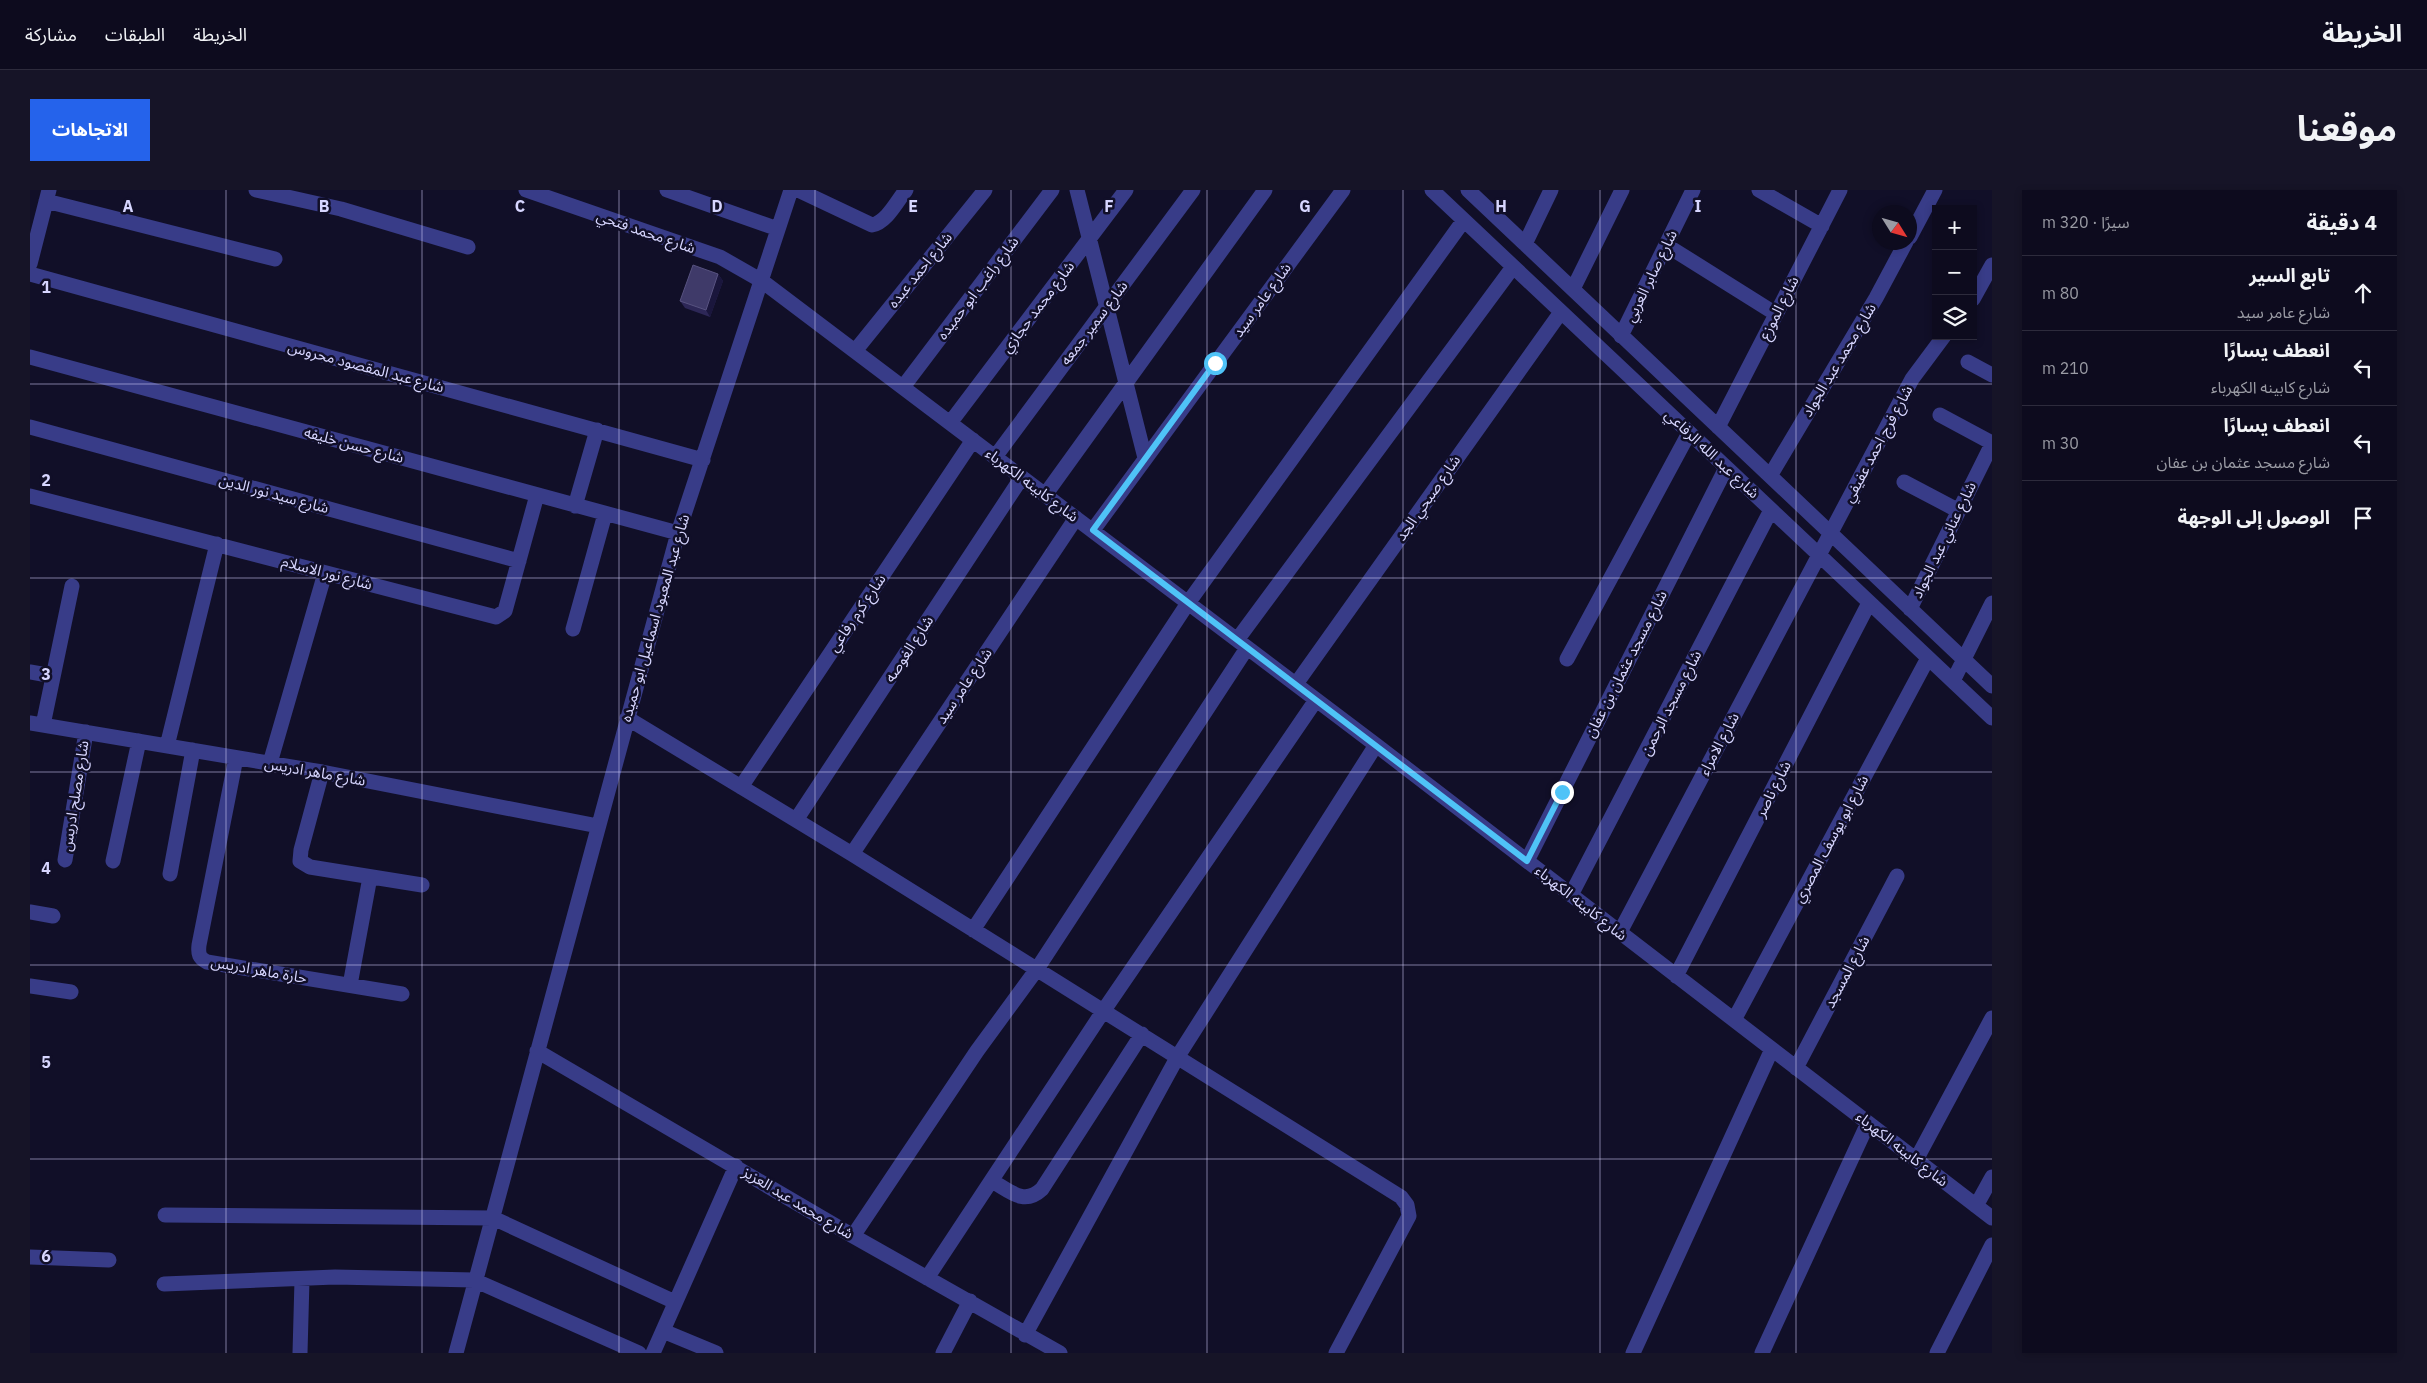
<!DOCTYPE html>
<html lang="ar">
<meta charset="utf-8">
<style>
:root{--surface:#0d0b1e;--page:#161427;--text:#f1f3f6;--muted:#9a9ba4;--line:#2d2b3c;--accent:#2563eb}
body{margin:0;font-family:"IBM Plex Sans","Noto Sans Arabic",sans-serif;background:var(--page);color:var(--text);direction:rtl}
.controls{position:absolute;right:15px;top:15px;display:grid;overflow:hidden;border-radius:0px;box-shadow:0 2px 8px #0003}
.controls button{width:45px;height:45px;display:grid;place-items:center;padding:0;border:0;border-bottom:1px solid var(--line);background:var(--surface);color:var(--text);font:25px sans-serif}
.compass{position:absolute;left:1842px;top:15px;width:45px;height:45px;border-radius:50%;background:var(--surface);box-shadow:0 2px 8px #0003;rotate:127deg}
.stop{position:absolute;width:15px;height:15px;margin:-11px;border:4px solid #4fc3f7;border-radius:50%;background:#fff}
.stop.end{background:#4fc3f7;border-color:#fff;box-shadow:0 1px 5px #0008}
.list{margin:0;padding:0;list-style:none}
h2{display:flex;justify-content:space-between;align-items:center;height:65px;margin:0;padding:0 20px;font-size:21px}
h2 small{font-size:16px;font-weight:400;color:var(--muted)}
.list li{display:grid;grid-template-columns:32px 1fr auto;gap:15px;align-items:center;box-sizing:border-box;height:75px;padding:0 20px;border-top:1px solid var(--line)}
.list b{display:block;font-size:19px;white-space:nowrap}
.list p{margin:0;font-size:16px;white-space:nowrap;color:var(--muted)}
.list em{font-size:16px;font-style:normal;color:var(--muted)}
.icon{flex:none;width:28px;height:28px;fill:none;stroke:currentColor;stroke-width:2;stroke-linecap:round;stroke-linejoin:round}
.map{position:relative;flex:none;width:1962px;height:1163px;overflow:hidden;direction:ltr;border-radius:0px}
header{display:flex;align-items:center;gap:30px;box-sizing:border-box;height:70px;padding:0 25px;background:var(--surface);border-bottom:1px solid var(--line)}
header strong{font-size:24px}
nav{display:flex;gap:28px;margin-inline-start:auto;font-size:18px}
.intro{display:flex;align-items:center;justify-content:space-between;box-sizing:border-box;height:120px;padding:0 30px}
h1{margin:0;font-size:35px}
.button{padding:12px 22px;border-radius:0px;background:var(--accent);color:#fff;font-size:18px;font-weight:700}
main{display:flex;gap:30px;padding:0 30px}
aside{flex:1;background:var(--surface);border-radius:0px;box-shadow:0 2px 8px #0003}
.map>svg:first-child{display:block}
</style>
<header>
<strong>الخريطة</strong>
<nav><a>الخريطة</a><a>الطبقات</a><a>مشاركة</a></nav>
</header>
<div class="intro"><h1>موقعنا</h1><a class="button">الاتجاهات</a></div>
<main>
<aside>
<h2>4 دقيقة<small>سيرًا · 320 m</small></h2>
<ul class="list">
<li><svg class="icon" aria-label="ahead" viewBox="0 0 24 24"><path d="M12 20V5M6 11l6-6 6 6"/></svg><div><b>تابع السير</b><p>شارع عامر سيد</p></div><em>80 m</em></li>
<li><svg class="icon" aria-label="left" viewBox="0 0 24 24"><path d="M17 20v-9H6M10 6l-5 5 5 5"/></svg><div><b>انعطف يسارًا</b><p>شارع كابينه الكهرباء</p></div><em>210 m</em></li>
<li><svg class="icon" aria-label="left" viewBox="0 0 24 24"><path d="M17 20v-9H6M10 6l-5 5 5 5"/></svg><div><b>انعطف يسارًا</b><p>شارع مسجد عثمان بن عفان</p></div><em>30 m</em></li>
<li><svg class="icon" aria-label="arrive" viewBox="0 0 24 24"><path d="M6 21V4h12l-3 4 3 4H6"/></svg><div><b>الوصول إلى الوجهة</b></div></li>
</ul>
</aside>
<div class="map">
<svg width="1962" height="1163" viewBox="0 0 1962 1163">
<rect width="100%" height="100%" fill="#110f28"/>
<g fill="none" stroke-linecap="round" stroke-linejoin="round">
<!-- minor -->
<path stroke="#383c88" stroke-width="15" d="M226 0 311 19 438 57
M496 0 690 67 732 91 1346 555 1962 1028
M637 0 748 39
M768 0 842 35C857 32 867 11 876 0
M1047 0 1115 268
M1402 0 1962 528
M1438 0 1962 496
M1729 0 1792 36
M16 11 245 69
M1880 47 1905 0
M1495 54 1521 0
M1636 55 1746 124
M0 74 19 0
M0 84 673 270
M1543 99 1592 0
M1943 109 1962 75
M1591 146 1663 0
M825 161 955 0
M0 167 648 343
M1938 172 1962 185
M873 197 1022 0
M1910 225 1962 253
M920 233 1096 0
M0 237 489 371
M1688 237 1810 0
M965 267 1163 0
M1740 286 1846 108 1876 52
M1874 292 1929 321
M1015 305 1235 0
M0 306 466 427 475 421 507 305
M545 316 567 240
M1063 340 1313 0
M1880 419 1962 254
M543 439 575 324
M1207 450 1483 77
M1537 469 1659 243
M0 482 23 486
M1923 491 1962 413
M1266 494 1531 122
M597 528 822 664 1371 1007 1377 1015 1379 1026 1306 1163
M0 533 292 582 568 636
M13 535 42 396
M137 556 187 354
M206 568 169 755C168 764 169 768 177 772L372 804
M240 573 295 383
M292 582 271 660 270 671 280 677 392 695
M711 597 943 250
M766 630 992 287
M822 664 1046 328
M35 670 56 542
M83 671 109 551
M1497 671 1696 278
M140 684 163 560
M1541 705 1741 320
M0 722 23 726
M943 740 1158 413 1434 30
M1590 742 1882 189 1914 146
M1646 786 1839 413
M320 795 340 687
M0 796 41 802
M1704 830 1898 468
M507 861 823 1046 1030 1163
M1766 878 1867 686
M1886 970 1962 828
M962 991C980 1001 994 1016 1012 999L1112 844
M1946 1016 1962 987
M135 1025 463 1028 645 1112
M823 1046 947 861 1007 779 1217 458
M0 1067 79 1070
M897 1088 1074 820 1286 510
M134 1094 305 1087 444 1090 609 1163
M633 1141 686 1163
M995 1145 1148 866 1346 555
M270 1163 272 1090
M426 1163 648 343 761 0
M623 1163 706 976
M913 1163 940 1111
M1603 1163 1742 859
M1732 1163 1838 933
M1907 1163 1962 1055"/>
</g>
<!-- wall -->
<path fill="#2d2757" d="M688 84 693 91 680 127 655 118 650 111Z"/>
<!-- shaded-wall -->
<path fill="#1a163c" d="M688 84 693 91 680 127 676 120Z"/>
<!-- building -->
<path fill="#3f3a69" stroke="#575280" d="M663 75 688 84 676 120 650 111Z"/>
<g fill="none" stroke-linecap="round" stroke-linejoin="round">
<!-- route -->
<path stroke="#4fc3f7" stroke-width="6" d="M1185 173 1063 340 1497 671 1532 602"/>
</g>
<!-- grid -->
<path fill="none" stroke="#d7d6ff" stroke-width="1" stroke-opacity="0.55" d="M196 0V1163M392 0V1163M589 0V1163M785 0V1163M981 0V1163M1177 0V1163M1373 0V1163M1570 0V1163M1766 0V1163M0 194H1962M0 388H1962M0 582H1962M0 775H1962M0 969H1962"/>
<g text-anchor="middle" stroke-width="5" stroke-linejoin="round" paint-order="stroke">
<!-- street labels -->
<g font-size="15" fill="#d7d6ff" stroke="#110f28">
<text transform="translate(616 42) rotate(19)" y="5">شارع محمد فتحي</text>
<text transform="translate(890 80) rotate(-51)" y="5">شارع احمد عبده</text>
<text transform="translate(1621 86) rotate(-64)" y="5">شارع صابر العربي</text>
<text transform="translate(948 98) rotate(-53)" y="5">شارع راغب ابو حميده</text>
<text transform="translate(1232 110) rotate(-54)" y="5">شارع عامر سيد</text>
<text transform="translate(1008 117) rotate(-53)" y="5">شارع محمد حجازي</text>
<text transform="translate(1749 118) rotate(-63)" y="5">شارع الموزع</text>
<text transform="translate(1064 133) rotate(-53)" y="5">شارع سمير جمعه</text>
<text transform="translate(1809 170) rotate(-59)" y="5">شارع محمد عبد الجواد</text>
<text transform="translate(336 177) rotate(15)" y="5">شارع عبد المقصود محروس</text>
<text transform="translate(1848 254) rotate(-62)" y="5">شارع فرج احمد عفيفي</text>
<text transform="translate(324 255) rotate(15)" y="5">شارع حسن خليفه</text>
<text transform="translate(1682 264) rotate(43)" y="5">شارع عبد الله الرفاعي</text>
<text transform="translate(1002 295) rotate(37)" y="5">شارع كابينه الكهرباء</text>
<text transform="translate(244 304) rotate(15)" y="5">شارع سيد نور الدين</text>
<text transform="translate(1398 308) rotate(-55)" y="5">شارع صبحي الجد</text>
<text transform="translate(1914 350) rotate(-64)" y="5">شارع عناني عبد الجواد</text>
<text transform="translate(297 383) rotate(15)" y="5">شارع نور الاسلام</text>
<text transform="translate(827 423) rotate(-56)" y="5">شارع كرم رفاعي</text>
<text transform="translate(625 428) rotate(-74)" y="5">شارع عبد المعبود اسماعيل ابو حميده</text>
<text transform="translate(879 459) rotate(-57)" y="5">شارع الغوصه</text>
<text transform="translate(1596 474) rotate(-63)" y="5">شارع مسجد عثمان بن عفان</text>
<text transform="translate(934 496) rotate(-56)" y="5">شارع عامر سيد</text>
<text transform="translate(1641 513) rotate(-63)" y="5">شارع مسجد الرحمن</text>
<text transform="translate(1689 554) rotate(-62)" y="5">شارع الامراء</text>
<text transform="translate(285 582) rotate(10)" y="5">شارع ماهر ادريس</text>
<text transform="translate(1743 599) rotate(-63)" y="5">شارع ناصر</text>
<text transform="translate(45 606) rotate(-81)" y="5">شارع مصلح ادريس</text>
<text transform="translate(1801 649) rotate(-62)" y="5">شارع ابو يوسف المصري</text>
<text transform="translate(1551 713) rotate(38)" y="5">شارع كابينه الكهرباء</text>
<text transform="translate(229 780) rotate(10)" y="5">حارة ماهر ادريس</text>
<text transform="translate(1817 782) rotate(-62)" y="5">شارع المسجد</text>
<text transform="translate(1872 959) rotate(38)" y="5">شارع كابينه الكهرباء</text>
<text transform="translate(768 1013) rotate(31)" y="5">شارع محمد عبد العزيز</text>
</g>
</g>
<g font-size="16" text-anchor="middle" font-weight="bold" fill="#d7d6ff" stroke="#110f28" stroke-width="5" stroke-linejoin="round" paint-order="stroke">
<text x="98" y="22">A</text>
<text x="294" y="22">B</text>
<text x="490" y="22">C</text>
<text x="687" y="22">D</text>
<text x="883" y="22">E</text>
<text x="1079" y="22">F</text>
<text x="1275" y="22">G</text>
<text x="1471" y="22">H</text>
<text x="1668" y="22">I</text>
<text x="16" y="103">1</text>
<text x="16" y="296">2</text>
<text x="16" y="490">3</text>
<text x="16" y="684">4</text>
<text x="16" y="878">5</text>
<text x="16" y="1072">6</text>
</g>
</svg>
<div class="controls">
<button>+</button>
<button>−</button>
<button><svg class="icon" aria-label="layers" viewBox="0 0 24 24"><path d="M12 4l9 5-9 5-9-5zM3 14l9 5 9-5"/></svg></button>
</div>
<svg class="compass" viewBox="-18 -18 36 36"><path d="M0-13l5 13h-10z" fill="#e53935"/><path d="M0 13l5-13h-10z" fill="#9a9ba4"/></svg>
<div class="stop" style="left:1185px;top:173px"></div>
<div class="stop end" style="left:1532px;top:602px"></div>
</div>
</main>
